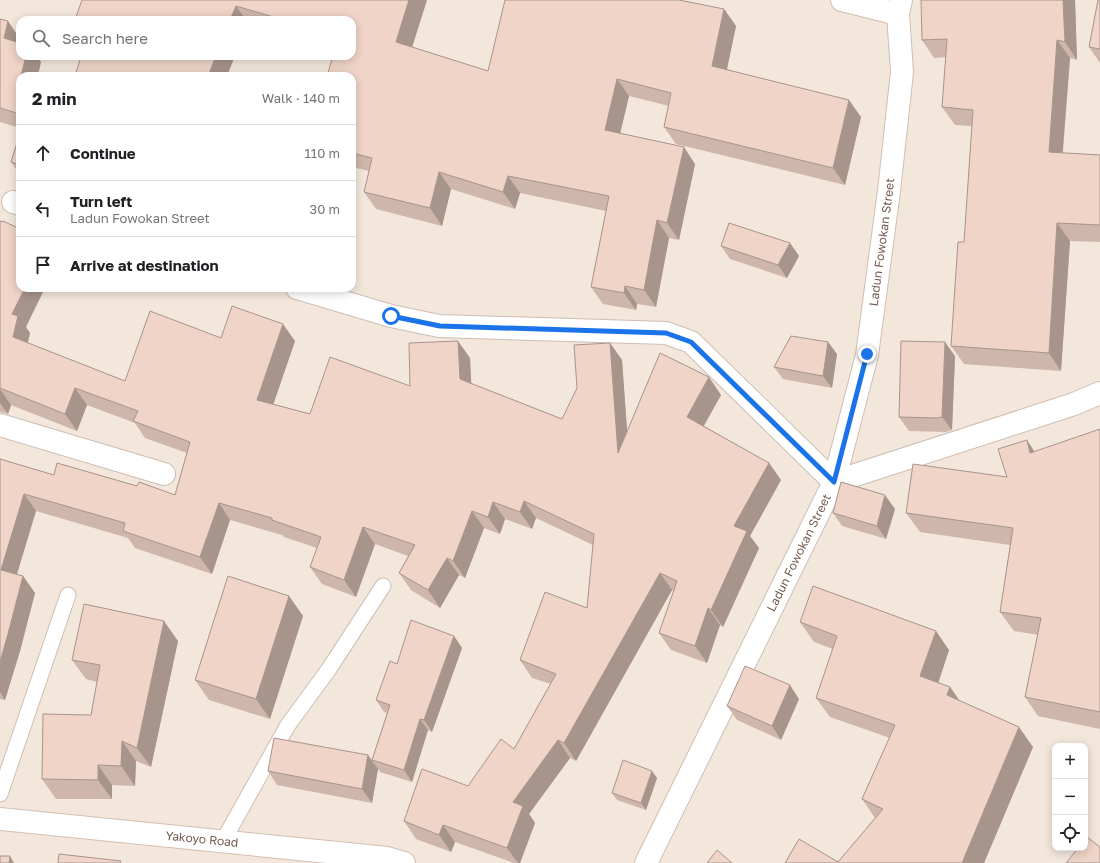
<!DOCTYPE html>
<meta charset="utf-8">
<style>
:root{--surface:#fff;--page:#f6f6f6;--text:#202124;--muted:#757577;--line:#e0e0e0}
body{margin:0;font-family:"Golos Text",sans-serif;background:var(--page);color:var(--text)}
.controls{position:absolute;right:12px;bottom:12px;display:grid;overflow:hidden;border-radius:8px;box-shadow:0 2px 10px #0003}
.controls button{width:36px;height:36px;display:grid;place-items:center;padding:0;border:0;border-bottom:1px solid var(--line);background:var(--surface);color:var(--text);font:20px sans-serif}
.stop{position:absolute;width:12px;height:12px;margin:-9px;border:3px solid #1a73e8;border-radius:50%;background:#fff}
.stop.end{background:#1a73e8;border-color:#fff;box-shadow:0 1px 4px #0008}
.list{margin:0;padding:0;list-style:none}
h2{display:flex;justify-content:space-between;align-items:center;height:52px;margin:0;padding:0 16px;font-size:17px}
h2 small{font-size:13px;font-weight:400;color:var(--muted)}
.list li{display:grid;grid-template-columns:26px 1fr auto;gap:12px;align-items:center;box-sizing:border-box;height:56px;padding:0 16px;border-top:1px solid var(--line)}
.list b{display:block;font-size:15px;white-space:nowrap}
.list p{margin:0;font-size:13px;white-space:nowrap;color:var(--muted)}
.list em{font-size:13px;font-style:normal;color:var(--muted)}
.icon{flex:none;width:22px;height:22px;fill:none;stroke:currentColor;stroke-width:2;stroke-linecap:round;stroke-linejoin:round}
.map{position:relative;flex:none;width:1100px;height:863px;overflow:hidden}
.search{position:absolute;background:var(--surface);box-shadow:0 2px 10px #0003;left:16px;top:16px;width:340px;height:44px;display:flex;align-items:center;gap:10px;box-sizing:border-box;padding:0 14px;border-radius:12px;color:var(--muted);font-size:15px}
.panel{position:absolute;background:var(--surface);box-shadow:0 2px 10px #0003;left:16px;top:72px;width:340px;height:220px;border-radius:12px}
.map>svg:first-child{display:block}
</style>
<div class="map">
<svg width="1100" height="863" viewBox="0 0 1100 863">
<rect width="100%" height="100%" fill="#fcf5ed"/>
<!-- residential -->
<path fill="#f3e7dc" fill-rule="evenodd" d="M0 0H1100V863H0ZM20 20H352V56H20ZM20 76H352V288H20ZM1055 746H1085V848H1055Z"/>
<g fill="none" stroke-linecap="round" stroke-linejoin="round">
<defs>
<path id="service" d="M0 794 68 595
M223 841 288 725 329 669 383 586"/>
<g id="minor">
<path d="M842 0 898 14"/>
<path d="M13 202 20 204"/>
<path d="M297 288 391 316 439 326 666 333 691 342 834 482 1074 404 1100 393"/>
<path d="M0 425 164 474"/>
<path id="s1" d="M646 863 834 482 867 355 889 191 902 72 898 14 901 0"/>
</g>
<g id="secondary">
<path id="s2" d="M0 819 387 858 404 863"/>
</g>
</defs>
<!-- service casing -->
<use href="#service" stroke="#cebdb3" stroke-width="17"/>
<!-- minor casing -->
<use href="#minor" stroke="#cebdb3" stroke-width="24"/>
<!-- secondary casing -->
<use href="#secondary" stroke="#d3bfb3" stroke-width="24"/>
<!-- service -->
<use href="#service" stroke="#fff" stroke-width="15"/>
<!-- minor -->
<use href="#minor" stroke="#fff" stroke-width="22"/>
<!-- secondary -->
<use href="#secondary" stroke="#fff" stroke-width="22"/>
</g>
<!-- wall -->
<path fill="#ceb6ab" d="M82 0H427L412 47 488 71 724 9 736 26 727 69 861 117 845 185 676 144 664 127 669 106 629 96 620 133 695 164 679 240 669 238 656 307 637 304 636 310 603 304 591 287 606 211 520 193 515 209 451 189 442 226 376 209 364 192 369 171 352 167V20H75Z
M1075 0 1077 60 1070 58 1063 153 1100 155V242L1070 241 1061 371 964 364 951 346 964 242 972 126 955 125 942 107 946 57 934 58 922 40Z
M1100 0V63L1089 47Z
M0 19 20 39 19 42 41 62 20 76V128L0 122Z
M20 133V175L11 162Z
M0 221 26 327 30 333 28 343 125 381 221 338 295 341 273 404 310 414 410 386 470 358 471 384 562 419 610 343 622 360 627 431 721 395 704 426 769 463 781 480 750 536 759 548 723 627 720 625 707 663 671 650 659 633 674 591 672 590 576 761 570 758 529 814 535 823 520 863H514L455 842 451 852 416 839 404 821 468 786 514 749 551 684 532 678 520 660 587 608 593 545 536 518 532 529 505 519 500 534 484 528 465 578 459 575 440 608 411 590 399 573 408 556 375 544 356 597 322 584 310 567 317 548 284 537 282 535 230 520 212 574 135 548 128 538 36 511 17 574 23 576 35 593 20 651 5 700 0 699V459L54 475 137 486 175 495 187 453 145 438 135 423 87 405 77 431 11 405 8 414 0 412Z
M790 243 799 256 787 278 730 259 721 246Z
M828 342 837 354 832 388 783 379 774 367Z
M955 356 952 430 946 432 909 431 899 417Z
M1100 429V729L1038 716 1025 697 1038 635 1014 631 1000 612 1010 545 920 532 906 513 1007 477Z
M895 509 886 539 842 526 833 513Z
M289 596 303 616 270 719 209 700 195 680Z
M800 622 949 650 938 682 950 687 960 701 1033 747 984 863H785L838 862 875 818 862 799 890 738 830 717 816 698 833 649 814 642Z
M454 636 462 648 432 732 428 730 412 782 380 772 372 760 387 713 384 712 376 700 397 664Z
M178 641 151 767 136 761 135 786 112 785V799H56L42 779 91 715 97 682 86 679 72 660Z
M799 699 781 740 737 720 727 706Z
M368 755 378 769 372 803 277 785 268 771Z
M652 771 657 778 646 810 617 800 612 793Z"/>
<!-- shaded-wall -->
<path fill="#a7948b" d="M409 0H427L408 60 396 42Z
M1063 0H1075L1077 60 1065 42Z
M236 6 246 20H230Z
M724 9 736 26 724 83 712 66Z
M8 21 20 39 16 55 4 38Z
M1057 40 1070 58 1061 170 1049 152Z
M26 56H37L41 62 38 76H21Z
M216 56H235L227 76H208Z
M617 79 629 96 617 147 605 130Z
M20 80V92L18 88Z
M849 100 861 117 845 185 833 168Z
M684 147 695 164 679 240 667 223Z
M439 172 451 189 442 226 430 208Z
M508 176 520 193 515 209 503 192Z
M657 220 669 238 656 307 644 290Z
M1057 223 1070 241 1061 371 1049 353Z
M790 243 799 256 787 278 778 265Z
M625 286 637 304 636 310 624 293Z
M25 288H45L26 327 30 333 25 354 13 337 12 314Z
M283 324 295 341 269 417 257 400Z
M458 341 470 358 472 397 460 379Z
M828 342 837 354 832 388 823 376Z
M945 342 955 356 952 430 942 417Z
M610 343 622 360 630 470 618 453Z
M709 377 721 395 699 434 687 417Z
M75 388 87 405 77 431 65 414Z
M0 389 11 405 8 414 0 403Z
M1027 440 1040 460 1030 453Z
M769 463 781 480 750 536 759 548 723 627 711 610 734 526Z
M24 494 36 511 13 587 1 570Z
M885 495 895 509 886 539 877 526Z
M524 501 536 518 532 529 520 512Z
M493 502 505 519 500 534 488 517Z
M219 503 230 520 212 574 200 557Z
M472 511 484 528 465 578 453 561Z
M363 527 375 544 356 597 344 580Z
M447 558 459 575 440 608 428 590Z
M660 573 672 590 576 761 564 743Z
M23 576 35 593 20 651 5 700 0 692V662Z
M289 596 303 616 270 719 256 699Z
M708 608 720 625 707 663 695 646Z
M164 621 178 641 151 767 137 748Z
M936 631 949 650 934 696 920 676Z
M454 636 462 648 432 732 424 720Z
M790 685 799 699 781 740 772 726Z
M950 687 963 706 947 695Z
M420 719 428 730 412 782 404 770Z
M1019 727 1033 747 984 863H962Z
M558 740 570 758 529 814 535 823 520 863H518L507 848 513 802Z
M122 741 136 761 135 786 121 766Z
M368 755 378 769 372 803 362 789Z
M98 765 112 785V799L98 780Z
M652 771 657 778 646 810 641 803Z
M443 825 455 842 451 852 439 835Z
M10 856 14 863H9Z"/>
<!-- building -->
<path fill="#efd4c7" stroke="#a7948b" d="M82 0H409L396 42 488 71 505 0H679L724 9 712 66 849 100 833 168 664 127 671 93 617 79 605 130 684 147 667 223 657 220 644 290 625 286 624 293 591 287 609 196 508 176 503 192 439 172 430 208 364 192 372 158 352 153V76H327L333 56H352V20H284L236 6 230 20H75Z
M921 0H1063L1065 42 1057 40 1049 152 1100 155V225L1057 223 1049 353 951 346 958 242H964L973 110 942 107 947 39 922 40Z
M1098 0H1100V49L1089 47Z
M0 19 8 21 4 38 20 43V56H26L21 76H20V80L18 88 20 89V114L0 108Z
M81 56H216L208 76H75Z
M20 133V165L11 162Z
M0 221 3 222V221L20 229V288H25L12 314 18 316 13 337 125 381 150 311 221 338 232 306 283 324 257 400 310 414 330 357 410 386 409 343 458 341 460 379 562 419 577 388 574 345 610 343 618 453 660 353 709 377 687 417 769 463 734 526 747 531 711 610 708 608 695 646 659 633 677 581 660 573 564 743 558 740 513 802 523 806 507 848 443 825 439 835 404 821 422 769 468 786 501 739 514 749 556 674 520 660 545 592 587 608 594 534 524 501 520 512 493 502 488 517 472 511 453 561 447 558 428 590 399 573 415 545 363 527 344 580 310 567 321 537 272 520V518L219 503 200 557 123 531 125 523 24 494 1 570 23 576 8 634 0 662V459L54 475 57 463 137 486 139 482 175 495 190 442 133 421 138 411 75 388 65 414 0 388Z
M729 223 790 243 778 265 721 246Z
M791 336 828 342 823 376 774 367Z
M901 341 945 342 942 417 937 418 899 417Z
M1100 429V712L1025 697 1041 618 1000 612 1013 528 906 513 913 464 1007 477 998 449 1027 440 1030 453Z
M841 482 885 495 877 526 833 513Z
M228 576 289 596 256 699 195 680Z
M813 586 936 631 920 676 950 687 947 695 1019 727 962 863H785L799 839 838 862 883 809 862 799 895 725 816 698 837 636 800 622Z
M84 604 164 621 137 748 122 741 121 766 98 765V780L42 779 43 714 91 715 100 665 72 660Z
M411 620 454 636 424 720 420 719 404 770 372 760 390 705 376 700 390 661 397 664Z
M745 666 790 685 772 726 727 706Z
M274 738 368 755 362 789 268 771Z
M623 760 652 771 641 803 612 793Z
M1087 837 1100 847V863H1066L1078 848H1085V839Z
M717 850 732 863H707Z
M59 854 121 861 120 863H58Z
M0 856H10L9 863H0Z"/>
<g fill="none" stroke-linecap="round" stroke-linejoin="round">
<!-- route -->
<path stroke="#1a73e8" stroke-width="5" d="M391 316 440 326 666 333 691 342 834 482 867 354"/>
</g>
<g text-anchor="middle" stroke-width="3" stroke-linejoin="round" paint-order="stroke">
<!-- street labels -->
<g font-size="12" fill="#765b51" stroke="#fef9f4">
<text dy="4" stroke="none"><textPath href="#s1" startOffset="670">Ladun Fowokan Street</textPath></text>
<text dy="4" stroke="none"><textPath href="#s1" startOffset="346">Ladun Fowokan Street</textPath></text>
<text dy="4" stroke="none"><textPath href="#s2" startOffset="203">Yakoyo Road</textPath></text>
</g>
</g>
</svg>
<div class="controls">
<button>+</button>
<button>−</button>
<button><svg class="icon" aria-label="locate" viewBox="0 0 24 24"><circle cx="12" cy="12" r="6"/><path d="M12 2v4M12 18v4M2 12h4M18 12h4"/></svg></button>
</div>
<div class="stop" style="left:391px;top:316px"></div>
<div class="stop end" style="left:867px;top:354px"></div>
<div class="search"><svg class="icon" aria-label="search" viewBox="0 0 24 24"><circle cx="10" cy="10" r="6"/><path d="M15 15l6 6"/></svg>Search here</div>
<section class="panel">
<h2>2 min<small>Walk · 140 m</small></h2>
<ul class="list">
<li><svg class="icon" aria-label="ahead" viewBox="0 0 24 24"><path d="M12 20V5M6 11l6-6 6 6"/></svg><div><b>Continue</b></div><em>110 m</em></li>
<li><svg class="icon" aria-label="left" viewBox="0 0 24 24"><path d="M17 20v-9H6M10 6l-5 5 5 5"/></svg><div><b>Turn left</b><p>Ladun Fowokan Street</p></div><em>30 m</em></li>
<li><svg class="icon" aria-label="arrive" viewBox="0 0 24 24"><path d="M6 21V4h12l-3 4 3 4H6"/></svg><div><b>Arrive at destination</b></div></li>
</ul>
</section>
</div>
